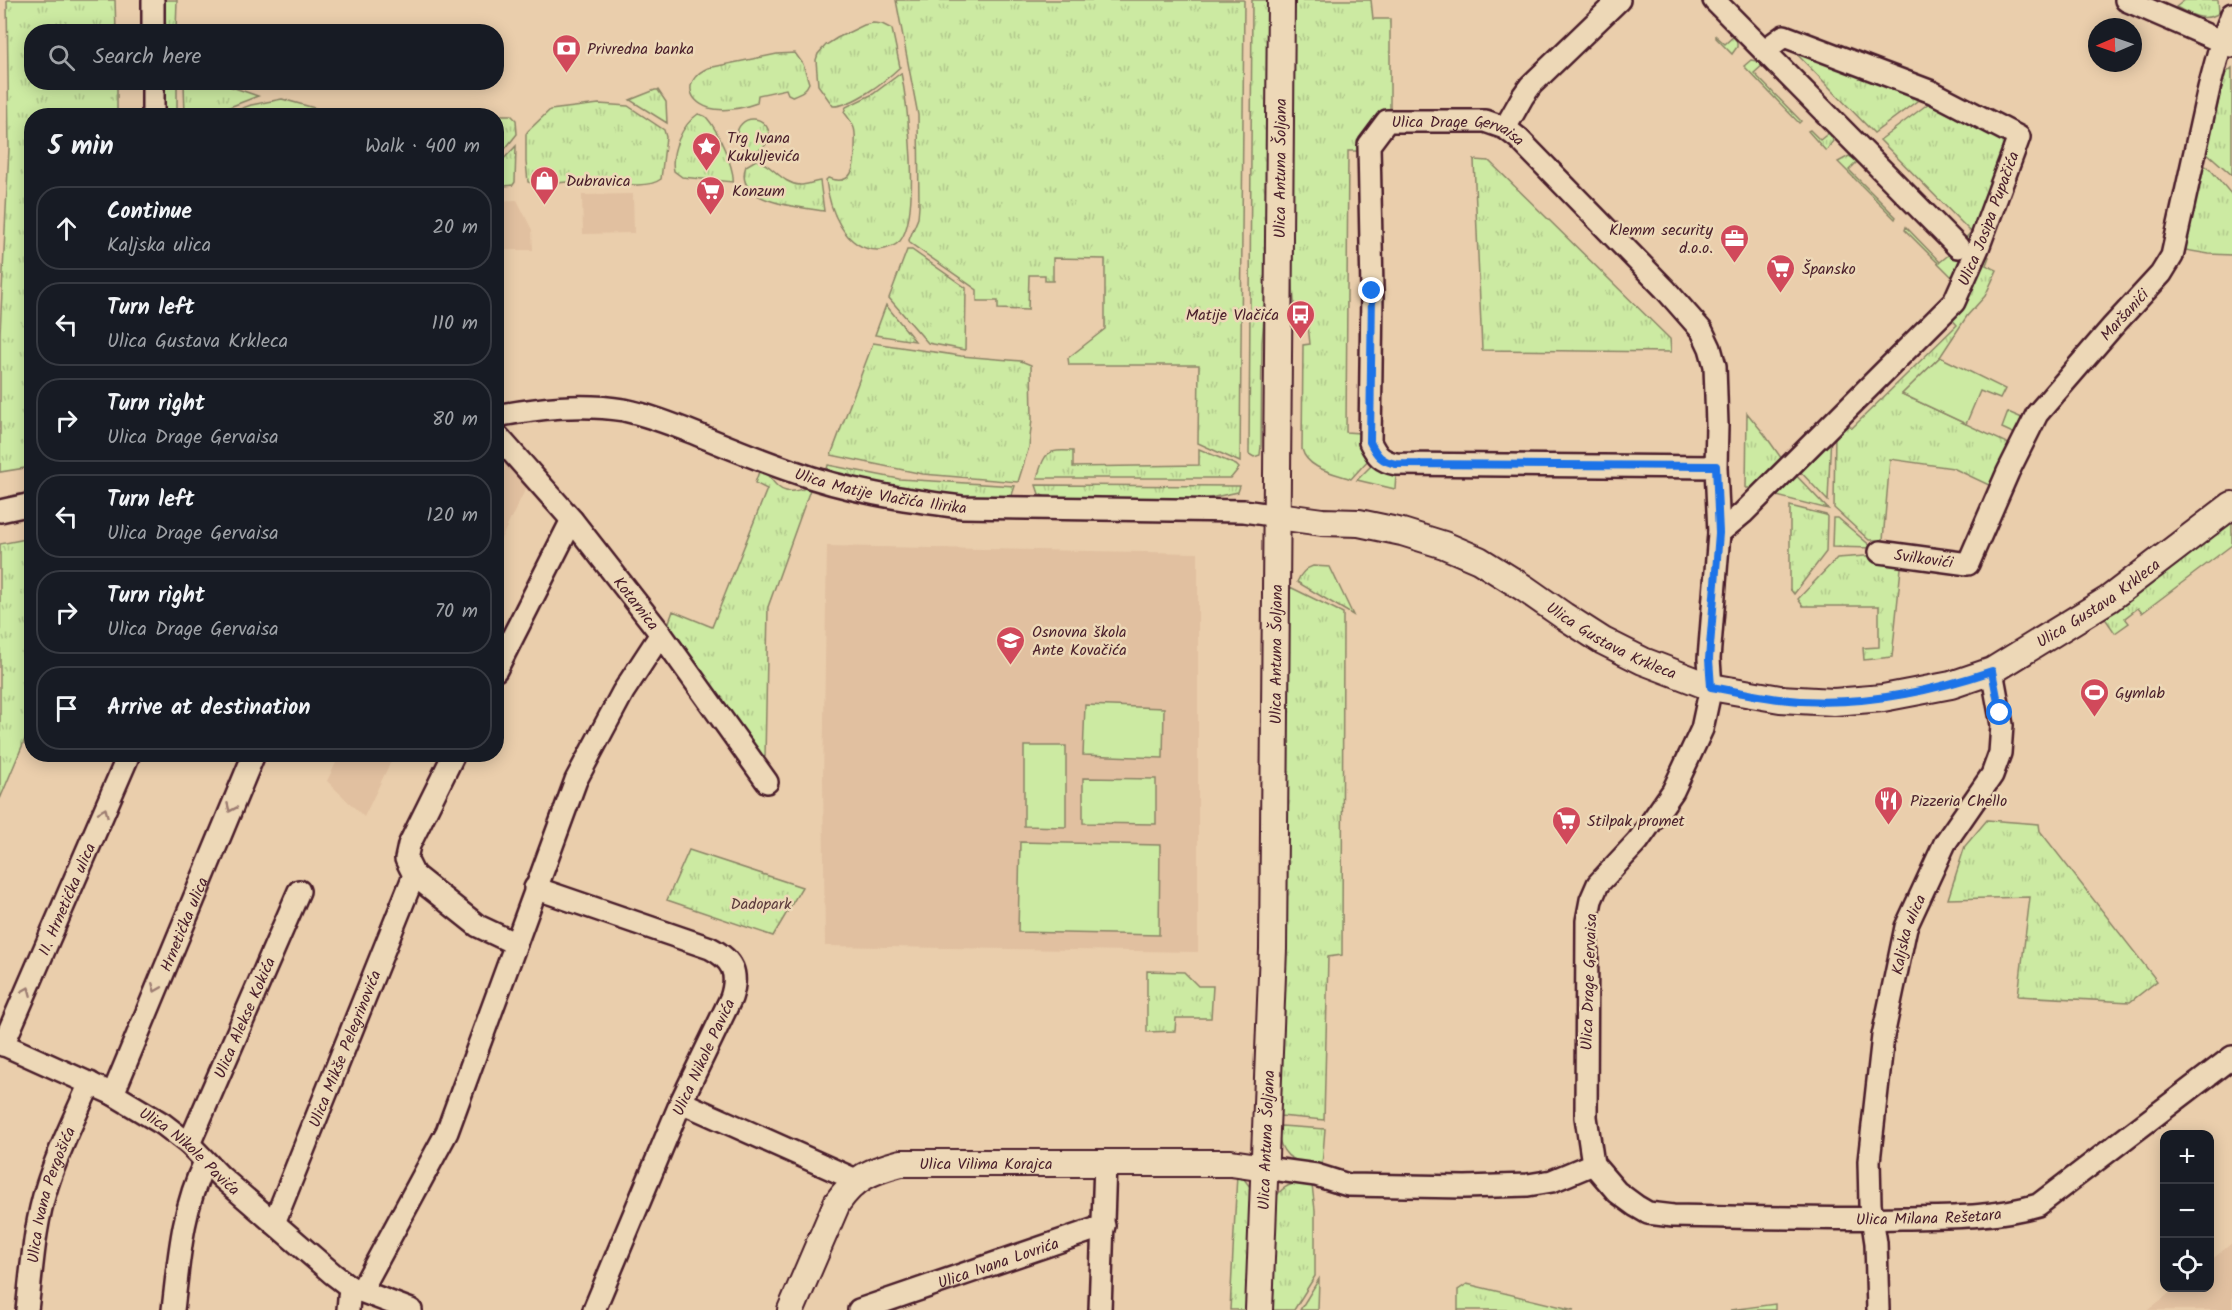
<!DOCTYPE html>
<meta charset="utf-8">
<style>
:root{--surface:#171b24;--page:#20242c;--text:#f1f3f6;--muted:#9ea1a6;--line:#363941}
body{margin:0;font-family:Kalam,sans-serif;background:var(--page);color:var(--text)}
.controls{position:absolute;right:18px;bottom:18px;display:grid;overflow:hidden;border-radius:12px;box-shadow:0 3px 15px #0003}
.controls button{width:54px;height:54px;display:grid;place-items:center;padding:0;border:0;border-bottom:2px solid var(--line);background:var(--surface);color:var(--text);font:30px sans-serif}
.compass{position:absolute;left:2088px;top:18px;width:54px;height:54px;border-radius:50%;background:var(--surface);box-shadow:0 3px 15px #0003;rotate:268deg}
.stop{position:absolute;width:18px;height:18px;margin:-14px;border:4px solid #1a73e8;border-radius:50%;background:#fff}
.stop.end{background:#1a73e8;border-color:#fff;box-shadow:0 2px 6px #0008}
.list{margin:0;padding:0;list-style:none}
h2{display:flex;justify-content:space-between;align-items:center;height:78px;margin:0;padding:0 24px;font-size:26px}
h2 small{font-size:20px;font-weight:400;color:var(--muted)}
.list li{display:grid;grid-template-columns:39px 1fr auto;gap:18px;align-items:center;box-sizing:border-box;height:84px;margin:0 12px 12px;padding:0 12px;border:2px solid var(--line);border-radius:24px}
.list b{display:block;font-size:22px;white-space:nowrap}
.list p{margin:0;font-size:20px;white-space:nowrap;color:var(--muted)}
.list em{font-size:20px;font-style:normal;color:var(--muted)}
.icon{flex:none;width:33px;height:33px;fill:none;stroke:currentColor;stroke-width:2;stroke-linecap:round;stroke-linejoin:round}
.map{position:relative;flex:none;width:2232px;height:1310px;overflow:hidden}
.search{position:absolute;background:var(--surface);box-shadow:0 3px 15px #0003;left:24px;top:24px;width:480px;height:66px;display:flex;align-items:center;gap:15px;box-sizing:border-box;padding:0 21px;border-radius:24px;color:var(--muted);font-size:22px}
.panel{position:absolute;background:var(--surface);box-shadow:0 3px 15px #0003;left:24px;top:108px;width:480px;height:654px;border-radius:24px}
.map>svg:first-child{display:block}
</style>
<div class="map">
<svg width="2232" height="1310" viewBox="0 0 2232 1310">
<defs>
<pattern id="grass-tufts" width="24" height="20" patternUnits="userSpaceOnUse" patternTransform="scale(1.5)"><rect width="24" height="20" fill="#cceaa2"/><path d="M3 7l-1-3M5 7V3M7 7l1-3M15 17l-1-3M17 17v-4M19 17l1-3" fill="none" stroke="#b1c88c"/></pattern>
</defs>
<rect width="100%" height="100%" fill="#eaceac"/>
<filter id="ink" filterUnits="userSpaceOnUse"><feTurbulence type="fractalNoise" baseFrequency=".0167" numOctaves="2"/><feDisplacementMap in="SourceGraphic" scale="12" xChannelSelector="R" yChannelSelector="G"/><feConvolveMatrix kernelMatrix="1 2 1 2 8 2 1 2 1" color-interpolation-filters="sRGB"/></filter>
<g filter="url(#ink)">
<!-- built -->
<path fill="#e1c0a0" d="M633 194 634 233 583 234 582 195Z
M517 200 532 230 533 250H497V201Z
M497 450 527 486 497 547Z
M827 546 1198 553V952L825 946 823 779Z
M340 755H394L364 817 327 781Z
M2232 1243V1310H2148L2176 1288H2210V1261Z"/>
<!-- grass -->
<path fill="url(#grass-tufts)" stroke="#8b8466" stroke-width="1.5" d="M7 0H115L116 31 32 32V82L117 83V115L32 116 31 467 0 472V333L9 148Z
M162 0H177L176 31H163Z
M896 0H1244L1240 462 1198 443 1199 365H1069L1068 358 1105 329V259L1053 258V281H1045V275H1029L1028 310 998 309V301H977V290L910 243 909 240 918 218 919 206 918 115Z
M1252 0H1271L1268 270 1262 342 1261 446 1260 455 1254 457 1249 454Z
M1292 0H1371L1373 19H1390V112L1369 125 1362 151H1348L1346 432 1360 433 1369 459 1351 479C1334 473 1307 469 1302 449L1303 345 1310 344 1308 325H1302V315H1295L1291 258Z
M2185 0H2218L2219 13C2203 23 2191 14 2176 7Z
M873 23 882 24 892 29 900 67C885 81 854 106 833 106L818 85 816 60 818 54 826 45 837 38 864 25Z
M1716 36 1725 44 1734 36 1737 41V47L1732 54 1716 38Z
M1786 43 1918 98 1917 101 1874 133Z
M795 53 803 64 809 83C806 91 800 93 792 96L788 94 786 89 758 95 757 103C743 108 724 112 709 108 685 100 685 78 708 68L777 54Z
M1751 60 1762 62 1764 64 1754 73 1801 121 1799 123 1744 66Z
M2232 68V175L2206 152 2225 74Z
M901 73C908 105 921 215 900 241 895 246 886 249 879 250 844 251 829 208 826 180L828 178C853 187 855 167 855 148 855 141 856 134 854 128 852 122 848 117 844 112L846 107 873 94Z
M162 83H177V115L162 116Z
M184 83H224L229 86 258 96 209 115H185Z
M655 90H658L666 102 667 123 630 100Z
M282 99 318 109 329 115H224L251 105Z
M1929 103 1997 132 2008 146 1972 246 1962 242 1971 232 1880 140Z
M599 104 628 106 664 130 666 137 661 179C646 191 606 181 587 181 570 181 553 184 535 184L528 182 526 162V134L528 131 550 110Z
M698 114C701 115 705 115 707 118 717 129 735 169 733 182L682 177 674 171C670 152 682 125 698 114Z
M511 115 516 120 517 134 497 159 496 115Z
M737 135a16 16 0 1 1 32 0a16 16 0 1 1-32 0Z
M1810 130 1820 140 1830 132 1833 141 1826 151 1808 131Z
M516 146 515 182 513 185 497 187V166Z
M1849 156 1858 161 1849 170 1896 217 1895 219 1838 162Z
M756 160C772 163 781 184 800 185 806 185 813 182 820 181L824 211C800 207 732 203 746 166Z
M1474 160 1489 161 1670 339 1671 352 1482 350Z
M2204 165 2210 169 2232 195V255L2209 254 2185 250Z
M1906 227 1940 262 1951 253 1954 257 1970 249 1954 276H1951L1905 230Z
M907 250H912L966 288 965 350 928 343 889 298Z
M1981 254 1989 257 1986 265 1997 270 1985 296 1967 316 1940 357 1902 394 2009 444 1991 486 1953 468 1890 459 1883 540H1869L1834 508 1835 429 1843 419 1852 428 1957 325 1949 316Z
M886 305 915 341 875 335Z
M873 343 961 356 1021 361 1031 365 1032 419 1029 447 1018 482 923 474 831 455Z
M1747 413 1765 435 1784 462 1760 488H1746Z
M1831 432 1828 501 1796 467Z
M1199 449 1236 465 1239 468 1231 478H1037C1046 451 1045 450 1073 451V467L1199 465Z
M1373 464 1388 474 1396 475 1395 489 1357 480Z
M828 465 899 479 1015 486 1012 495 1007 498C947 502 884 486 826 473Z
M760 469C771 475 775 489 786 491 793 493 803 488 811 487L768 607 765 758 759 756 668 625 673 611 712 627 767 489 755 483Z
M1791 470 1828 509 1769 494Z
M1036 485 1240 486 1238 492 1205 499H1050L1039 494Z
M1790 506 1826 515 1827 517 1826 552 1794 594 1790 589Z
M1833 518H1838L1873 548 1832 547Z
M2232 523V545L2142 613 2138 608 2125 618 2129 623 2115 633 2104 617Z
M31 538V725L0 799V544Z
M1879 555 1902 558 1892 657 1864 660 1863 648 1879 647V606H1803L1798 599 1837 558Z
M1313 566 1330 567 1353 615 1297 582C1300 575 1306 568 1313 566Z
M1290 587 1343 613 1342 955 1328 957 1324 1120 1280 1116Z
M1987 820 2039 824 2040 831 2157 981 2130 1002 2018 996 2030 897 1948 899 1965 846Z
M689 850 802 887 773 936 667 900Z
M1147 971 1184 972 1198 986H1213L1211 1018H1176L1175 1031 1147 1032Z
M1281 1126 1325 1129 1322 1166 1319 1169C1293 1160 1281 1159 1277 1129Z
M1237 1174 1244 1179 1253 1191 1250 1310H1230Z
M1301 1182 1312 1185 1315 1210V1276L1294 1310H1269L1274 1200C1280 1189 1288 1184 1301 1182Z
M1319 1279 1318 1310H1300Z
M1467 1284 1574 1310H1458V1290Z
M1775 1304V1310H1730Z"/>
<!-- garden -->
<path fill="#cceaa2" stroke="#8b8466" stroke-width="1.5" d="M1940 357 2005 389 2000 399 1980 391 1966 424 1902 394Z
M2008 412 2022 418 2015 434 2002 428Z
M1085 705 1164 708 1163 758 1083 755Z
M1024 746H1066V827L1024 826Z
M1083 778 1156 779V824L1083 823Z
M1020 842 1160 845 1159 935 1018 932Z"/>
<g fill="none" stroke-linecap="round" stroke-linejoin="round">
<defs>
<g id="minor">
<path d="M153 0V32"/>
<path d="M1714 0 1958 247"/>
<path d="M2126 0 2232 46"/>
<path d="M153 82V116"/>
<path d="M1505 128 1523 96 1531 85 1619 0"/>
<path id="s1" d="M496 416C539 408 581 403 624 410 648 415 671 424 694 433 726 446 759 460 792 471 847 491 904 500 962 507L1244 511 1278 516"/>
<path id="s2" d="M496 434 572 520 661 634 767 782"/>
<path id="s3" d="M1716 467 1396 464C1381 461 1377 456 1370 442L1372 291 1369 145 1387 121H1485L1505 128 1518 138 1665 289 1702 331 1710 348 1715 366 1717 425 1716 467 1719 533 1709 659 1711 687 1702 729 1673 791 1638 841 1598 884 1591 900 1587 921 1586 1117 1593 1164 1617 1192 1636 1206 1648 1213 1673 1216C1749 1217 1825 1220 1902 1218 1948 1217 1993 1218 2038 1205L2232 1057"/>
<path d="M0 511 32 504"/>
<path id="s4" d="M1719 533 1743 513 1954 302 1978 248 2019 137 1932 92 1784 36 1765 50"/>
<path id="s5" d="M1880 552 1968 564 2008 472 2037 414 2113 326 2161 274 2172 256 2209 88 2221 43 2232 14"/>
<path d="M496 670 572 520"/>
<path d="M414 875 478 926 516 944"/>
<path d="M535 888 710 948C733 960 739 973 731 998L681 1102 594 1310"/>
<path id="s6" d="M0 1043 113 1094 163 1124 189 1144 221 1177 333 1274 350 1287 411 1310"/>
<path id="s7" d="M3 1045 129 754"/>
<path id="s8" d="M113 1094 254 754"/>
<path d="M681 1102 856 1180"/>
<path id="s9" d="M189 1144 299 891"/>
<path d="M1265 1168 1316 1175 1348 1185 1465 1187 1528 1185 1552 1181 1593 1164"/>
<path id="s10" d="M274 1223 414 875 406 859 409 845 454 754"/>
<path d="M361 1291 447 1132 576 780 623 692 661 634"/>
<path id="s11" d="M27 1310C32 1269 34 1226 47 1186 58 1151 75 1117 90 1083"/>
<path d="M173 1310C179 1259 182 1209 205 1162"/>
<path d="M348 1310 350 1287"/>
<path id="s12" d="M859 1310 1104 1226"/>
<path d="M1100 1310 1105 1163"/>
<path id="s13" d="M1878 1310 1876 1243 1870 1204 1869 1161 1883 1036 1906 927 1945 843 1992 775 2000 753 2002 725 1992 671"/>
</g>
<g id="tertiary">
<path id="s14" d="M1278 516 1322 522 1359 523 1402 532 1444 545 1479 560 1524 588 1564 616 1603 641 1643 661 1711 687 1780 699 1834 702 1883 698 1951 685 1992 671 2109 599 2232 505"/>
<path id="s15" d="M791 1310 837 1203C855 1177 871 1171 901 1163H1231L1265 1168"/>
<path id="s16" d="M1259 1310 1273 949 1281 0"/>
</g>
</defs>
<!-- minor casing -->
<use href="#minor" stroke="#4a1f2b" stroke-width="26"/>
<!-- tertiary casing -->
<use href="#tertiary" stroke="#4a1f2b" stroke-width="30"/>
<!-- minor -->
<use href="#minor" stroke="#edd8b7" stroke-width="21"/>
<!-- tertiary -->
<use href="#tertiary" stroke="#edd8b7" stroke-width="26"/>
</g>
<!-- one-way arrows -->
<defs><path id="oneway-chevron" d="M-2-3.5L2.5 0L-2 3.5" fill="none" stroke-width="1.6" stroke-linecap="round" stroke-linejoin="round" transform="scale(1.5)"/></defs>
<g stroke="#9c7c71">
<use href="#oneway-chevron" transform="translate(231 808) rotate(114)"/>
<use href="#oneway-chevron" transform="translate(104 812) rotate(-67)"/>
<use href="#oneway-chevron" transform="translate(156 988) rotate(112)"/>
<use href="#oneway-chevron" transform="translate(27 991) rotate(-67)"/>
</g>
</g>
<g fill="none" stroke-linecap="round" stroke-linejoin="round" filter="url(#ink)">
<!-- route -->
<path stroke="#1a73e8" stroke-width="8" d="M1372 291 1370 442C1377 456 1381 461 1396 464L1716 466 1719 533 1709 659 1711 687C1734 691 1756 696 1779 699 1851 708 1924 694 1992 671L2000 713"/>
</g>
<!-- icons -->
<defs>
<symbol id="bank-pin" viewBox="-11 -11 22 30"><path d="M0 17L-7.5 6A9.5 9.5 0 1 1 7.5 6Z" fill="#d1495b" stroke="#edd8b7"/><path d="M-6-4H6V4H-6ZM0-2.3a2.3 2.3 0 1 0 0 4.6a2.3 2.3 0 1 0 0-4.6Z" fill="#fff"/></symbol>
<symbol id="sight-pin" viewBox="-11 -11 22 30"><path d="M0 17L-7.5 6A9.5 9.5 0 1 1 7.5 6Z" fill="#d1495b" stroke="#edd8b7"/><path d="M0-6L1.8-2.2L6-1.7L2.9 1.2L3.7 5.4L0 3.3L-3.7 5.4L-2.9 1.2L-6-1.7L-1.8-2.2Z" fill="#fff"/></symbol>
<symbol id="shop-pin" viewBox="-11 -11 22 30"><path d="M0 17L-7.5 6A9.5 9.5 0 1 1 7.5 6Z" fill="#d1495b" stroke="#edd8b7"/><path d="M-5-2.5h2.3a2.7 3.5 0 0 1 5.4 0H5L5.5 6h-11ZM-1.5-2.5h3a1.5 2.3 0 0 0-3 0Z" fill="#fff"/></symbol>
<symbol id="supermarket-pin" viewBox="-11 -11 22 30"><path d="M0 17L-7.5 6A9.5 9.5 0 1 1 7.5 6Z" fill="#d1495b" stroke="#edd8b7"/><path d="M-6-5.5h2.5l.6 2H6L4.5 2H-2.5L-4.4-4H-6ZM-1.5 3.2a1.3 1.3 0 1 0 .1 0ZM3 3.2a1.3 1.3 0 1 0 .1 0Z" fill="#fff"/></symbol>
<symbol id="office-pin" viewBox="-11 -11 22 30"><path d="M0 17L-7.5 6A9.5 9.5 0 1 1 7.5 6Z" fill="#d1495b" stroke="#edd8b7"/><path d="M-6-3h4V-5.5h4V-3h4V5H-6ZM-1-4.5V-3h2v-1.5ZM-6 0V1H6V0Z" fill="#fff"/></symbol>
<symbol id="bus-pin" viewBox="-11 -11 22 30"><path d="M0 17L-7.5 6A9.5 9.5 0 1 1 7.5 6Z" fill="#d1495b" stroke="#edd8b7"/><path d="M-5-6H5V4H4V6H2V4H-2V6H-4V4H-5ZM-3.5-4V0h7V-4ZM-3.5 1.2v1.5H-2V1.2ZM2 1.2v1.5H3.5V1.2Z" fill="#fff"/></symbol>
<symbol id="school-pin" viewBox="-11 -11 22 30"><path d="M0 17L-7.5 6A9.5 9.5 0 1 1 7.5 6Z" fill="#d1495b" stroke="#edd8b7"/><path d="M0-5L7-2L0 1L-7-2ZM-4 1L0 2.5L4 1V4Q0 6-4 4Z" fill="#fff"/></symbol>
<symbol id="stadium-pin" viewBox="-11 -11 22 30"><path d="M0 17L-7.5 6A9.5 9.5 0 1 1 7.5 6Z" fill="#d1495b" stroke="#edd8b7"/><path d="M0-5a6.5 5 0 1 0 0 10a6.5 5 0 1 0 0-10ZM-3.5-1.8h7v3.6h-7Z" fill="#fff"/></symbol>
<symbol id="restaurant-pin" viewBox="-11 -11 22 30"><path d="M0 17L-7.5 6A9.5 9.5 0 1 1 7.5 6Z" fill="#d1495b" stroke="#edd8b7"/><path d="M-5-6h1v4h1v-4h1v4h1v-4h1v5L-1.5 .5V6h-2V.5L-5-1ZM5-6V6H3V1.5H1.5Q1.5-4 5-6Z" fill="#fff"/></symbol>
</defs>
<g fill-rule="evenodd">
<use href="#bank-pin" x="550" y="32" width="33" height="45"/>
<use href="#sight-pin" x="690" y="130" width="33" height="45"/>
<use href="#shop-pin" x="528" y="164" width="33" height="45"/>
<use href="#supermarket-pin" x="694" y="174" width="33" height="45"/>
<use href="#office-pin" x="1718" y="222" width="33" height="45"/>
<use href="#supermarket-pin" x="1764" y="252" width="33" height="45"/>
<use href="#bus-pin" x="1284" y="298" width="33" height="45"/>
<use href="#school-pin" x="994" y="624" width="33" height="45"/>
<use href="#stadium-pin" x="2078" y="676" width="33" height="45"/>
<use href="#restaurant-pin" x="1872" y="784" width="33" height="45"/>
<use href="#supermarket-pin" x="1550" y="804" width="33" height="45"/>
</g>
<g text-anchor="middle" stroke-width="5" stroke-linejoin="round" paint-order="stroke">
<!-- poi labels -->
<g font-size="16" fill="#4a1f2b" stroke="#edd8b7" text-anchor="start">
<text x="587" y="54">Privredna banka</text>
<text x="727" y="143">Trg Ivana<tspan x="727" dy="18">Kukuljevića</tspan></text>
<text x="566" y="186">Dubravica</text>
<text x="732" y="196">Konzum</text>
<text x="1713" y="235" text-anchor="end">Klemm security<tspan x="1713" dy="18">d.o.o.</tspan></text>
<text x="1802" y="274">Špansko</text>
<text x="1279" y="320" text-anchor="end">Matije Vlačića</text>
<text x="1032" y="637">Osnovna škola<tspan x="1032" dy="18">Ante Kovačića</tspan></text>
<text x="2115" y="698">Gymlab</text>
<text x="1910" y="806">Pizzeria Chello</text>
<text x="1587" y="826">Stilpak promet</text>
</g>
<!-- street labels -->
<g font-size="16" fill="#4a1f2b" stroke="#edd8b7">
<text dy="6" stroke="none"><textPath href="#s3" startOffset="756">Ulica Drage Gervaisa</textPath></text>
<text dy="6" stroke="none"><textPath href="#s16" startOffset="1142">Ulica Antuna Šoljana</textPath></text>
<text dy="6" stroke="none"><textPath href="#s4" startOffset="420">Ulica Josipa Pupačića</textPath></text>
<text dy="6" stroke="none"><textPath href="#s5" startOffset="386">Maršanići</textPath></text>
<text dy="6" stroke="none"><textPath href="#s1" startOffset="399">Ulica Matije Vlačića Ilirika</textPath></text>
<text dy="6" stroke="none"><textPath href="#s5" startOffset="44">Svilkovići</textPath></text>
<text dy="6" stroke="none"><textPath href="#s14" startOffset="885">Ulica Gustava Krkleca</textPath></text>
<text dy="6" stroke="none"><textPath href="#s2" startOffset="220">Kotarnica</textPath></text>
<text dy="6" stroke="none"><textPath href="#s14" startOffset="363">Ulica Gustava Krkleca</textPath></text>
<text dy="6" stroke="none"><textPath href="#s16" startOffset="656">Ulica Antuna Šoljana</textPath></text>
<text dy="6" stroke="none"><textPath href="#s7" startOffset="159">II. Hrnetićka ulica</textPath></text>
<text dy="6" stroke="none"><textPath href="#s8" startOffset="184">Hrnetićka ulica</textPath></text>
<text dy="6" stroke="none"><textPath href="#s13" startOffset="380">Kaljska ulica</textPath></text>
<text transform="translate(1588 982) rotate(-88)" y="6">Ulica Drage Gervaisa</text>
<text dy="6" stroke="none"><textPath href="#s9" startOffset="138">Ulica Alekse Kokića</textPath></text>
<text dy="6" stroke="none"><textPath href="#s10" startOffset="188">Ulica Mikše Pelegrinovića</textPath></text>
<text transform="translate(703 1057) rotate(-65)" y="6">Ulica Nikole Pavića</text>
<text dy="6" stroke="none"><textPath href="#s16" startOffset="170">Ulica Antuna Šoljana</textPath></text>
<text dy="6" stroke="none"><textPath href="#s6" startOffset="220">Ulica Nikole Pavića</textPath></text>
<text dy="6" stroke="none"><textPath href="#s15" startOffset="279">Ulica Vilima Korajca</textPath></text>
<text dy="6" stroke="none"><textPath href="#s11" startOffset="118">Ulica Ivana Pergošića</textPath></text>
<text dy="6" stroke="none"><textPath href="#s3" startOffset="2313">Ulica Milana Rešetara</textPath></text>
<text dy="6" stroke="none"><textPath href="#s12" startOffset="147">Ulica Ivana Lovrića</textPath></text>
</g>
<!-- park labels -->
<g font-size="16" fill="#5e3d3d" stroke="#edd8b7">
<text x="761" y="909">Dadopark</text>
</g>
</g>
</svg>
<div class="controls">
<button>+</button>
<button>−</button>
<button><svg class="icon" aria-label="locate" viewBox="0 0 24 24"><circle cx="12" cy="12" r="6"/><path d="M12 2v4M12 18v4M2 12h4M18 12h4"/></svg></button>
</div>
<svg class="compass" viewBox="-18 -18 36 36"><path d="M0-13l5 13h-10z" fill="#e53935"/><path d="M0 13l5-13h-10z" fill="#9ea1a6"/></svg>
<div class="stop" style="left:2000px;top:713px"></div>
<div class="stop end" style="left:1372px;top:291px"></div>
<div class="search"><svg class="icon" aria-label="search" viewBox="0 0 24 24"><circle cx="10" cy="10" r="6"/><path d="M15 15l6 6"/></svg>Search here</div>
<section class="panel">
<h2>5 min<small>Walk · 400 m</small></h2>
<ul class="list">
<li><svg class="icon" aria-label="ahead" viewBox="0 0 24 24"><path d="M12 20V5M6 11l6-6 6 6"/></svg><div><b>Continue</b><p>Kaljska ulica</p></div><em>20 m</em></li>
<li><svg class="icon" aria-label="left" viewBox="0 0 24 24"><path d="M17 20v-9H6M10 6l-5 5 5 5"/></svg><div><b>Turn left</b><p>Ulica Gustava Krkleca</p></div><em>110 m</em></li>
<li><svg class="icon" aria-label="right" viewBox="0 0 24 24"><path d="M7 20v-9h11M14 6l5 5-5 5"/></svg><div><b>Turn right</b><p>Ulica Drage Gervaisa</p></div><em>80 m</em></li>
<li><svg class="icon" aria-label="left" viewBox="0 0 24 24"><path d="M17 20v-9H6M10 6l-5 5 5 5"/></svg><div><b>Turn left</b><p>Ulica Drage Gervaisa</p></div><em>120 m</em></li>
<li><svg class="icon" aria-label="right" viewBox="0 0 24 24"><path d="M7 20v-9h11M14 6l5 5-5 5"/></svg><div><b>Turn right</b><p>Ulica Drage Gervaisa</p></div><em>70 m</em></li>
<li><svg class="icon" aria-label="arrive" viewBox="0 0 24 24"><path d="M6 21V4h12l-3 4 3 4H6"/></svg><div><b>Arrive at destination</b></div></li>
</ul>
</section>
</div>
